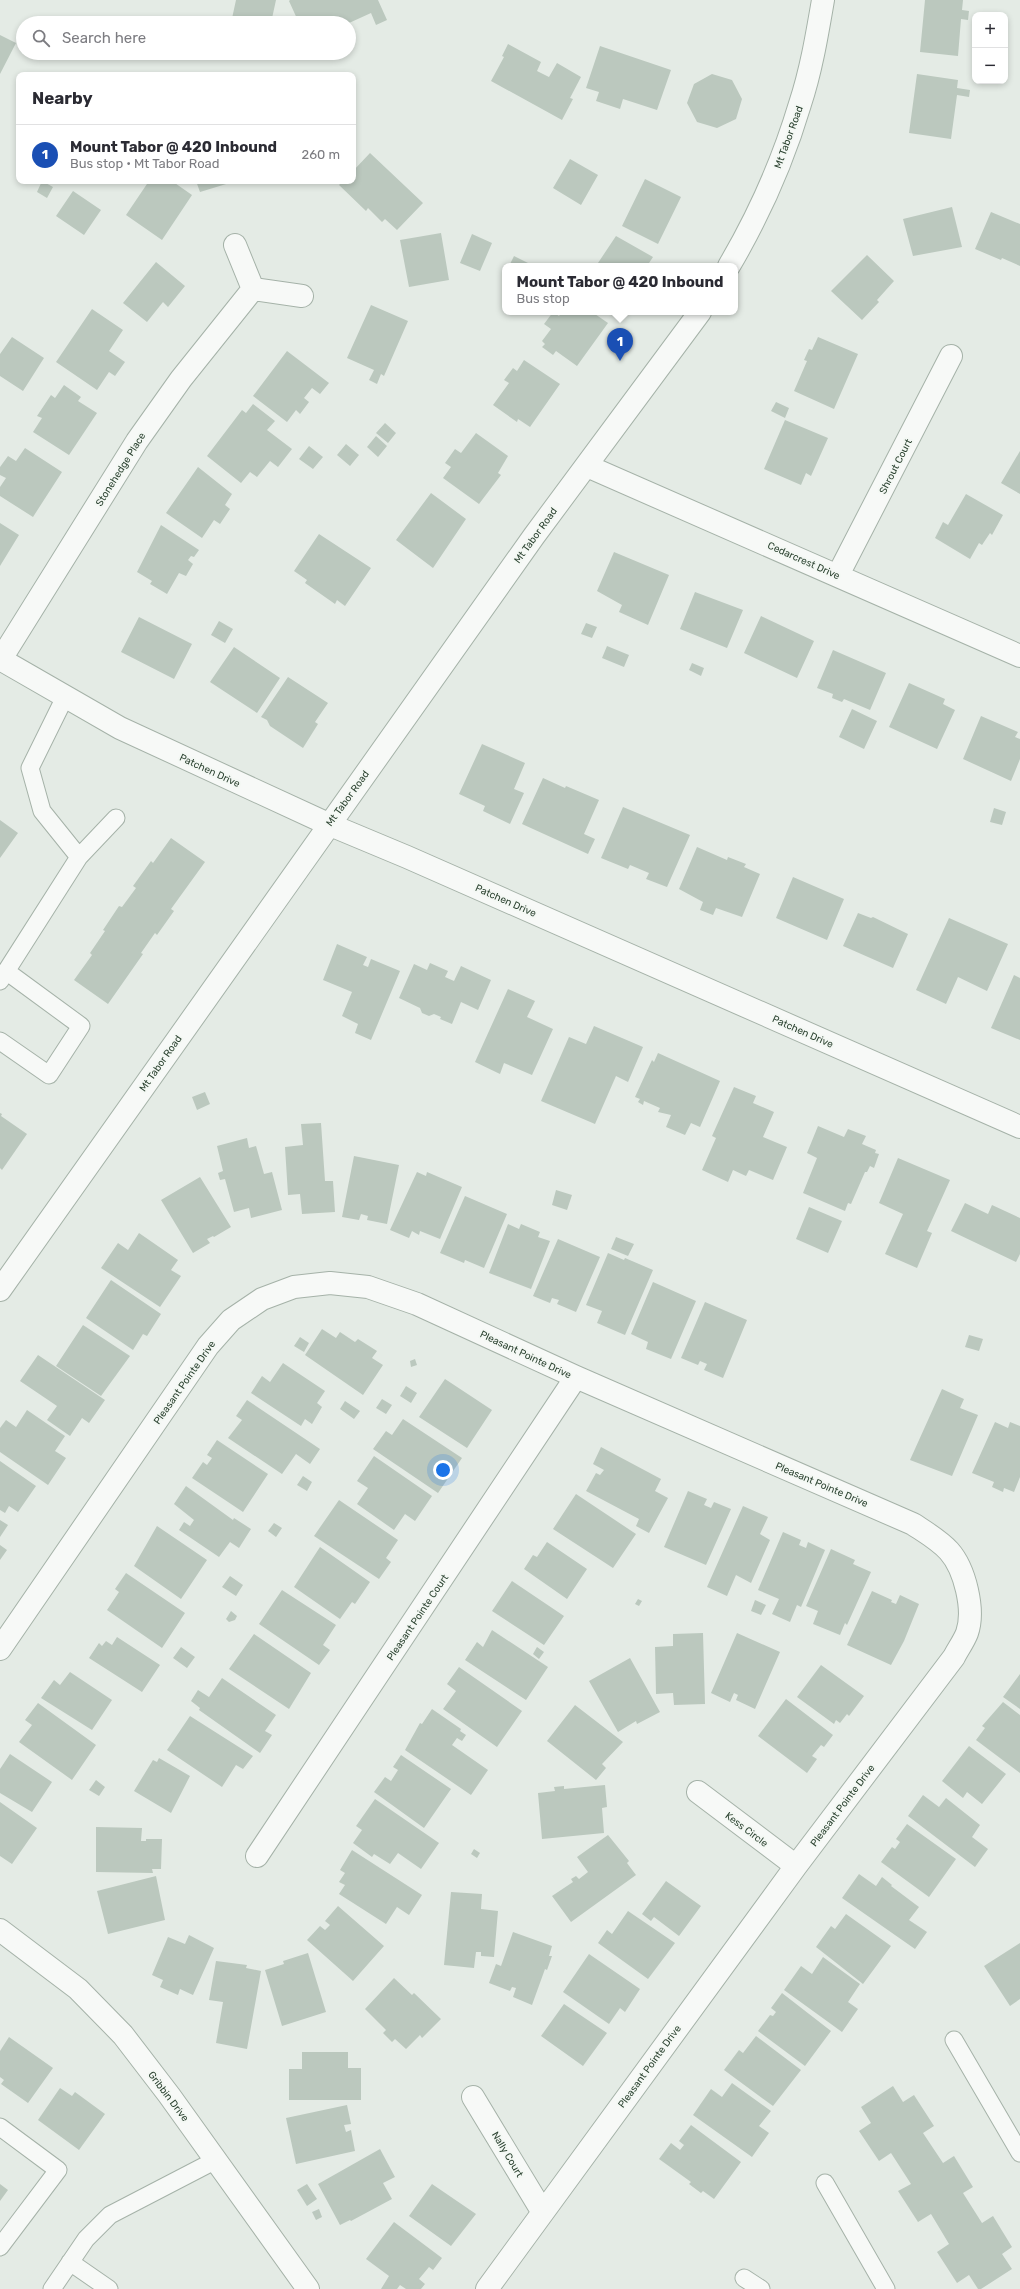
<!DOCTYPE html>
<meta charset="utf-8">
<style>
:root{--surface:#fff;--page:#f2f2f3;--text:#2b2b33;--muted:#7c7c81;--line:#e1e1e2;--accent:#8250c9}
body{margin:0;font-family:Rubik,sans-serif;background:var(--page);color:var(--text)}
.controls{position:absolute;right:12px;top:12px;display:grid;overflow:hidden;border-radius:8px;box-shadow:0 2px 6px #0003}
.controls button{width:36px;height:36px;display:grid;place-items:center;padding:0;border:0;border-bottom:1px solid var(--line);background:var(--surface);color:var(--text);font:20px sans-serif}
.you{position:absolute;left:443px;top:1470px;width:14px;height:14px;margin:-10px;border:3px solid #fff;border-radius:50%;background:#1a73e8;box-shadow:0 0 0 6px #1a73e833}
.badge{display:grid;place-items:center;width:26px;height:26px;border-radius:50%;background:var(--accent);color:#fff;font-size:13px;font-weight:700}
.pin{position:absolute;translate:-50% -33px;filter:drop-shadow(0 1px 2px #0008)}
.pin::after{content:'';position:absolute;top:21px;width:14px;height:12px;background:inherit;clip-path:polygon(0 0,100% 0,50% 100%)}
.popup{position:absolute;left:502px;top:263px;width:236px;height:52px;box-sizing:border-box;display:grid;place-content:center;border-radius:8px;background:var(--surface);filter:drop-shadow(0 1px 3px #0005);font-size:13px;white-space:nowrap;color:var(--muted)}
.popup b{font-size:15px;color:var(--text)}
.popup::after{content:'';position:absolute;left:50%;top:100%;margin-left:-8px;border:8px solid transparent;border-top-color:var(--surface)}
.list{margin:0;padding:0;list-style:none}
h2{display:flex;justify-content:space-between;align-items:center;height:52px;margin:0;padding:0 16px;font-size:17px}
h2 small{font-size:13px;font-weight:400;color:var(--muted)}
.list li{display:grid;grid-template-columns:26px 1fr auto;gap:12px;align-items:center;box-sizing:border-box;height:60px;padding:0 16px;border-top:1px solid var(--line)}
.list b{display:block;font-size:15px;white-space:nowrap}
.list p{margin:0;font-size:13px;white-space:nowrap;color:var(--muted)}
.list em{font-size:13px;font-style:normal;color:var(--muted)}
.icon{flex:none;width:22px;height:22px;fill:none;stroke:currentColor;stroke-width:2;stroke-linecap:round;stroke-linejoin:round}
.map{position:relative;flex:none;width:1020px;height:2289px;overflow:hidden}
.search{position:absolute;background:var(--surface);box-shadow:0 2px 6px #0003;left:16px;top:16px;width:340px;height:44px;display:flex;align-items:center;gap:10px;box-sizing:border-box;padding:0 14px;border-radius:22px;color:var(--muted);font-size:15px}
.panel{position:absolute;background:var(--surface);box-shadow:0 2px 6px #0003;left:16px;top:72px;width:340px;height:112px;border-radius:8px}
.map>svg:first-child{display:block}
</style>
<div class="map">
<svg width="1020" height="2289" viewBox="0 0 1020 2289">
<rect width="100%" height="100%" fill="#e4ebe5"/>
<!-- building -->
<path fill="#bbc8be" d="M236 0H276L271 23H231Z
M290 0H378L387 20 376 25 371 13 349 23H299L289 1Z
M925 0H963L962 10 969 11 968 20 961 19 958 56 920 52Z
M0 35 16 43 0 74Z
M508 44 541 62 537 71 549 77 557 63 581 77 570 98 573 99 562 120 491 81 504 57 502 56Z
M600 46 671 70 657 110 623 99 620 109 596 101 599 92 586 88Z
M712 74 732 80 742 99 736 119 717 128 697 122 687 103 694 84Z
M917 74 958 80 957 88 970 90 969 97 957 95 951 139 909 133Z
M370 153 423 203 397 230 385 219 382 222 368 208 366 211 339 185 343 181H353V171Z
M570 159 598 175 581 205 553 188Z
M645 179 681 197 658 244 622 226Z
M42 181 53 187 47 198 37 192Z
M149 181H172L192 195 162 240 126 215Z
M196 181H236L200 192Z
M73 191 101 210 84 235 56 216Z
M952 207 962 247 913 256 903 219Z
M991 212 1020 224V266L1002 258 1001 260 975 249Z
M441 233 449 280 409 287 400 240Z
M472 234 492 243 480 271 460 263Z
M616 236 653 257 647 266H596Z
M867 255 894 281 877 300 879 302 862 320 831 291Z
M514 256 530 264 529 266H509Z
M156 262 185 286 168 307 163 302 147 322 123 303Z
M371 305 408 321 384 376 381 374 377 384 369 380 374 370 347 358Z
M92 309 123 330 109 351 125 362 115 376 109 372 97 390 56 362Z
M553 312 559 316 562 312H592L608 323 577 366 556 351 553 355 542 347 545 344 542 341 551 329 544 324Z
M12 337 44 358 23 391 0 376V354Z
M818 337 858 354 834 409 794 391 807 361 804 360 809 349 812 350Z
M287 351 329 383 320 394 312 388 304 398 309 402 300 414 296 410 287 422 253 396Z
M524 360 560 384 530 427 518 419 517 422 493 405 509 383 504 380 513 368 517 371Z
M64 385 81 397 78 401 97 413 69 455 33 432 42 418 37 416 51 395 55 398Z
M776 402 789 408 785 418 771 411Z
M253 404 275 421 267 430 292 449 278 467 270 461 257 477 250 472 241 483 207 456 242 410 246 413Z
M785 420 828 438 811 476 806 473 801 485 764 469Z
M385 423 396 433 388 443 376 433Z
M476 433 508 456 498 473 501 475 479 504 443 478 451 467 445 463 455 449 461 453Z
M376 436 387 446 378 457 367 447Z
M346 444 359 455 350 466 337 455Z
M309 446 323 457 313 469 299 459Z
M25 448 62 472 33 517 0 496V487L6 478 0 475V467L8 456 16 461Z
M1020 451V494L1001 483Z
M198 467 232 494 225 505 230 509 220 524 214 520 202 538 166 513Z
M431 493 466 519 433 568 396 540Z
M966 494 1003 515 992 535 990 533 982 545 979 543 970 559 935 538 943 522 948 525Z
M0 523 19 535 0 566Z
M161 525 199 550 194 557 191 556 188 560 193 564 186 576 179 573 167 594 150 584 152 581 137 572Z
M319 534 371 568 345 606 337 600 335 604 305 583 307 580 294 571Z
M614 552 669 575 648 625 619 612 622 605 597 591Z
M695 592 743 610 727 648 680 629Z
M761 616 814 641 797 678 744 653Z
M139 617 192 644 174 679 121 652Z
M219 621 233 629 225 643 211 635Z
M586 623 597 627 592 638 581 634Z
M607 646 629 655 624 667 602 658Z
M234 647 280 678 257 713 210 682Z
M833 650 886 673 870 710 844 699 842 702 832 698 833 694 817 688Z
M692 663 704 668 701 676 689 670Z
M288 677 328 703 315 722 318 724 303 748 270 726 267 720 261 717Z
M909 683 945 699 943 704 955 710 937 749 889 727Z
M852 709 877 721 864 749 839 737Z
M981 716 1018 732 1015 737 1020 739V759L1011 781 963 759Z
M482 744 525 763 514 789 524 793 510 824 483 811 485 806 459 794Z
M543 778 565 788 566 786 599 800 584 834 595 839 588 854 522 824Z
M623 807 690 835 667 887 646 879 649 873 630 865 628 869 601 858Z
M994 808 1006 812 1002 825 990 822Z
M0 820 18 833 0 858Z
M171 838 205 862 171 909 174 911 157 935 155 933 141 953 143 954 108 1004 74 980 92 955 90 953 105 931 103 930 119 906 122 907 136 888 133 886 151 861 153 863Z
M697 847 727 860 728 857 746 864 744 867 760 874 742 917 716 908 713 915 700 910 703 902 679 889Z
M793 877 844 899 827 940 776 918Z
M858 913 871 918 873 917 908 934 893 968 843 946Z
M949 918 1008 944 987 991 958 977 946 1004 916 990Z
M337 944 367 957 363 965 368 967 371 959 400 971 371 1040 355 1033 358 1024 342 1016 352 992 323 980Z
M430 963 448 971 445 977 454 981 461 966 491 980 478 1010 461 1002 452 1024 440 1019 441 1017 434 1014 429 1016 422 1013 420 1008 399 998 414 964 427 970Z
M1014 975 1020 978V1040L991 1028Z
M508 989 535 1001 527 1017 553 1029 532 1075 504 1063 500 1074 475 1062Z
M594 1026 643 1047 628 1082 616 1076 595 1124 541 1101 569 1037 586 1044Z
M658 1053 720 1081 700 1127 691 1123 685 1135 666 1127 671 1115 658 1112 660 1108 644 1101 643 1105 638 1102 640 1099 635 1097 652 1060 654 1062Z
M734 1087 756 1096 753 1103 774 1112 763 1137 787 1147 773 1180 749 1170 746 1176 733 1170 728 1182 702 1170 716 1138 712 1136Z
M205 1092 210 1104 197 1110 192 1097Z
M0 1113 2 1114 1 1116 27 1134 2 1170 0 1168Z
M321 1123 325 1181H333L335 1212 302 1214 300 1194 288 1195 285 1147 303 1145 301 1124Z
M818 1126 844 1137 848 1129 866 1136 862 1144 876 1150 875 1153 879 1154 874 1168 870 1166 867 1172H865L851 1204 848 1203 845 1211 803 1193 817 1158 807 1153Z
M247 1138 249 1148 256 1146 264 1174 272 1172 282 1210 251 1218 249 1208 234 1212 225 1179 220 1180 218 1173 223 1171 217 1146Z
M354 1156 399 1165 387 1224 367 1220 368 1216 361 1214 359 1220 342 1217Z
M898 1158 950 1180 927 1231 932 1233 917 1268 885 1254 903 1214 879 1203Z
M417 1172 426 1176 427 1172 462 1187 440 1239 420 1231 419 1235 412 1231 409 1238 390 1230Z
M200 1177 231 1227 214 1237 213 1236 207 1239 210 1243 193 1253 161 1200Z
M556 1190 572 1195 567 1210 552 1205Z
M465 1196 507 1214 484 1268 465 1260 464 1263 440 1253Z
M965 1203 988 1214 992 1205 1020 1218V1254L1016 1262 951 1231Z
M809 1207 842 1221 828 1253 796 1239Z
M508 1224 519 1229 521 1224 540 1232 538 1237 550 1241 531 1289 489 1273Z
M139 1233 178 1260 171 1270 181 1276 160 1307 101 1268 118 1243 128 1250Z
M616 1237 634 1244 628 1256 611 1249Z
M558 1239 600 1257 576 1312 557 1304 559 1300 552 1298 550 1303 533 1296Z
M608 1253 624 1260 625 1258 653 1270 625 1335 597 1323 602 1311 586 1305Z
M111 1280 161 1314 147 1336 143 1334 133 1350 86 1318Z
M653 1282 696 1301 671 1359 646 1349 648 1342 631 1334Z
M705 1302 747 1320 723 1378 704 1370 707 1364 700 1361 698 1365 681 1358Z
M83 1325 130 1356 101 1396 56 1366Z
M322 1329 336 1338 340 1332 355 1342 358 1339 377 1351 372 1358 383 1365 363 1395 305 1355Z
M969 1335 983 1339 979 1351 965 1347Z
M300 1337 309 1343 304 1352 294 1346Z
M38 1355 105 1400 89 1423 82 1418 70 1436 47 1420 57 1406 20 1381Z
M415 1359 417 1365 411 1367 410 1361Z
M283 1363 325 1391 317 1403 322 1407 312 1424 305 1419 301 1426 251 1393 262 1376 270 1382Z
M445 1379 492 1410 467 1448 419 1417Z
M406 1386 417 1393 411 1403 400 1396Z
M942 1389 964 1399 960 1408 978 1415 952 1476 910 1460Z
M382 1399 392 1405 386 1414 376 1408Z
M247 1400 320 1449 310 1464 296 1454 282 1474 228 1438 242 1420 236 1416Z
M345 1401 360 1411 354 1419 340 1409Z
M27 1410 65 1436 55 1451 66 1458 48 1485 0 1452V1428L6 1420 16 1427Z
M403 1419 462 1458 438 1493 373 1449 386 1431 392 1435Z
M995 1422 1008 1428 1010 1422 1020 1426V1477L1014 1492 1004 1488 1003 1492 992 1487 994 1482 972 1473Z
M217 1440 268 1474 243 1512 192 1478 203 1462 207 1465 212 1458 207 1455Z
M601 1447 661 1479 655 1491 668 1498 649 1533 636 1526 639 1519 586 1491 596 1473 600 1475 604 1470 593 1464Z
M374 1456 432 1496 415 1521 405 1514 394 1530 357 1504 368 1488 357 1481Z
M0 1461 36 1486 18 1512 9 1506 5 1513 0 1510Z
M303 1476 312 1482 307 1491 297 1485Z
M186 1486 233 1520 234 1518 251 1529 239 1548 230 1542 219 1557 179 1530 184 1522 190 1526 194 1520 174 1504Z
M688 1491 707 1499 704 1505 711 1508 714 1502 731 1509 706 1565 664 1547Z
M576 1494 636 1534 613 1568 553 1529Z
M339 1500 398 1540 386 1558 391 1562 379 1579 314 1536Z
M743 1506 768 1517 760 1534 770 1540 751 1583 736 1575 727 1596 707 1587Z
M0 1520 8 1525 0 1537Z
M274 1523 282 1528 276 1537 268 1531Z
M157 1526 207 1560 181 1599 134 1566Z
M783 1532 801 1540 799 1545 806 1548 808 1542 825 1550 801 1607 797 1605 790 1622 772 1614 779 1599 758 1590Z
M547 1542 587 1569 567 1599 524 1569 533 1555 537 1557Z
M0 1545 7 1550 0 1560Z
M320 1547 370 1582 355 1604 352 1602 340 1619 294 1587Z
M831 1549 855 1560 853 1564 871 1572 847 1625 845 1623 840 1635 813 1624 818 1611 806 1606Z
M126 1573 185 1613 162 1648 107 1610 119 1592 115 1589Z
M230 1576 243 1585 236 1596 222 1587Z
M512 1581 564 1616 544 1645 492 1611Z
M282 1590 336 1625 323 1645 330 1650 319 1665 259 1624Z
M872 1591 892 1600 891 1602 896 1604 900 1595 919 1604 904 1641 891 1665 847 1645Z
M638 1599 642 1601 639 1606 635 1604Z
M755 1600 766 1605 761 1615 751 1611Z
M231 1611 237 1616 235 1620 229 1622 226 1619Z
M492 1630 548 1667 526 1700 465 1660 477 1642 483 1647Z
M703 1633 705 1704 674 1705 673 1693 656 1694 655 1647 673 1646V1634Z
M737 1633 780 1652 755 1709 736 1700 738 1695 734 1693 730 1702 711 1693Z
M254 1634 311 1673 289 1709 229 1669Z
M117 1637 160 1665 142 1692 89 1658 99 1643 102 1646 106 1641 112 1645Z
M181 1647 195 1657 187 1668 173 1658Z
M537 1647 544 1652 539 1659 533 1654Z
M630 1658 660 1712 637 1724 636 1721 618 1732 589 1681Z
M821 1665 864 1696 849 1716 847 1714 840 1723 836 1720 834 1724 797 1697Z
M459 1667 522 1711 497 1747 443 1709 456 1691 447 1684Z
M70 1672 112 1700 92 1730 41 1698 54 1680 60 1685Z
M1020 1674V1709L1003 1697Z
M222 1678 276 1715 265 1731 272 1735 260 1753 199 1710 200 1708 191 1701 198 1690 209 1697Z
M786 1699 833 1735 824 1747 821 1745 812 1756 817 1759 807 1773 758 1736Z
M1003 1702 1020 1715V1773L976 1740 985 1728 982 1726Z
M38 1703 96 1745 72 1780 19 1742 32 1725 25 1720Z
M575 1705 623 1742 602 1764 606 1768 596 1780 547 1741Z
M432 1709 461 1729 460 1731 466 1735 462 1741 457 1738 452 1745 488 1770 471 1795 405 1750 420 1723 422 1724Z
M190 1716 253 1756 243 1769 236 1765 222 1787 167 1750Z
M969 1746 1006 1774 982 1804 967 1792 963 1798 942 1781Z
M10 1754 52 1782 32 1812 0 1793V1769Z
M401 1755 451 1789 424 1828 374 1792 385 1777 391 1781 398 1770 393 1767Z
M159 1758 190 1776 171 1813 134 1791 153 1760 157 1762Z
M96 1780 105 1787 99 1796 89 1790Z
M605 1785 607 1807 602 1808 604 1833 542 1839 538 1793 555 1791 554 1787 564 1786V1789Z
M923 1795 939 1807 946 1798 980 1825 972 1837 988 1849 975 1867 908 1816Z
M375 1799 439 1843 421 1869 398 1853 390 1864 374 1854 372 1857 353 1843 362 1830 356 1826Z
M0 1802 37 1828 12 1864 0 1856Z
M907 1824 956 1859 929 1897 881 1862 892 1847 895 1849 900 1842 896 1839Z
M96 1827 142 1828 141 1841H146V1839H162L161 1869H152L153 1873 96 1872Z
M608 1835 629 1861 627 1863 636 1875 571 1922 552 1896 573 1882 571 1879 576 1876 579 1879 588 1872 577 1857Z
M474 1849 480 1853 477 1858 471 1854Z
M352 1850 422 1895 409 1915 397 1907 386 1924 339 1894 345 1885 339 1882 345 1873 340 1870Z
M859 1874 876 1886 882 1877 892 1885 891 1886 919 1907 909 1920 927 1932 915 1949 842 1898Z
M156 1876 165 1920 108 1934 97 1891Z
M666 1881 701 1906 679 1936 654 1917 651 1921 642 1914Z
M451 1892 482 1894 481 1909 498 1911 494 1957 481 1956V1952H476L474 1968 444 1965Z
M338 1906 384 1946 353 1981 307 1940 320 1926 325 1930 330 1925 325 1921Z
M628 1911 675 1943 648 1979 598 1943 607 1930 612 1934Z
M846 1914 891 1946 863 1984 816 1947 831 1926 835 1929Z
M513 1932 552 1946 549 1956H552L547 1970 545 1969 532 2005 513 1997 516 1988 512 1987 510 1991 489 1983 496 1964 501 1966Z
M189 1935 214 1948 193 1995 180 1989 178 1995 160 1987 163 1980 152 1975 168 1937 185 1944Z
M1020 1943V1999L1010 2006 984 1966Z
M308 1953 326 2012 282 2026 265 1970 284 1964 283 1961Z
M589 1954 640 1989 625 2012 620 2008 609 2024 563 1992Z
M823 1957 860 1984 848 2002 858 2009 842 2032 784 1990 801 1966 812 1974Z
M216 1961 247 1965 246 1968 261 1971 247 2049 216 2043 223 2002 209 2000Z
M394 1978 412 1995 414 1993 441 2019 422 2038 420 2035 406 2049 395 2039 392 2042 383 2033 386 2030 365 2009Z
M782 1993 831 2031 805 2066 758 2031 770 2015 773 2016 776 2012 771 2008Z
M564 2004 607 2033 583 2066 541 2036Z
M756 2036 801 2070 773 2106 724 2070 739 2050 743 2053Z
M9 2037 53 2068 28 2103 1 2084 4 2080 0 2077V2051Z
M302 2052H348V2068H361V2100H289V2069H302Z
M732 2083 771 2111 759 2126 769 2133 752 2157 693 2115 711 2089 722 2097Z
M893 2086 903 2102 914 2095 934 2126 923 2133 943 2163 954 2156 973 2187 963 2193 982 2223 993 2216 1012 2247 1002 2254 1012 2269 981 2289H978L969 2275 957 2283 937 2252 949 2244 931 2214 918 2222 898 2191 911 2184 891 2153 879 2161 859 2131 871 2123 861 2107Z
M60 2088 72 2096 75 2092 105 2114 79 2150 38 2120Z
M347 2105 351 2124 344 2125 346 2132 351 2130 355 2151 296 2164 286 2118Z
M691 2125 741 2162 714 2199 703 2191 701 2193 689 2184 691 2182 659 2159 671 2143 680 2150 684 2145 679 2141Z
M380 2149 395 2177 383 2183 392 2199 351 2221 350 2220 340 2225 318 2184Z
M0 2184 8 2190 0 2201Z
M307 2184 317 2199 307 2206 297 2190Z
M432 2184 476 2214 451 2246 409 2216Z
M319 2209 322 2217 316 2220 312 2212Z
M394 2222 442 2258 433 2270 429 2267 419 2279 425 2284 421 2289H406L400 2285 397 2289H381L389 2276 366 2259Z"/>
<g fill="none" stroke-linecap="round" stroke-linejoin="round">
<defs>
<path id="service" d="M79 857 116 818
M0 981 79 857 42 811 30 768 65 697
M0 1041 49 1075 81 1026 6 971
M954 2040 1020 2153
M0 2127 58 2170 0 2247
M825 2183 886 2289
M70 2262 109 2289
M744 2278 761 2289
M52 2289 86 2239 110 2215 216 2160"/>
<path id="minor" d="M235 245 253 289 302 296
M587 466 1020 656
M838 575 951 356
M0 659 120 728 328 824 407 857 1020 1127
M1 659 137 441 181 379 253 289
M0 1649 208 1346 231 1320 262 1299 294 1287 330 1283 368 1287 417 1304 576 1377 913 1524C925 1532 939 1540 949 1551 965 1569 975 1610 967 1633 964 1641 958 1649 954 1657L796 1866 487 2289
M698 1792 796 1866
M257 1856 576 1377
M0 1930 78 1989 123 2035 169 2095 308 2289
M473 2097 542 2211"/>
<path id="tertiary" d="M729 266C759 215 783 161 800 104 811 71 817 35 823 0
M0 1290 534 536 700 312"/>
</defs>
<!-- service casing -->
<use href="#service" stroke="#a5b2a8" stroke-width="19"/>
<!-- minor casing -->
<use href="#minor" stroke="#a5b2a8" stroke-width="24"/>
<!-- tertiary casing -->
<use href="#tertiary" stroke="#a5b2a8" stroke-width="24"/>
<!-- service -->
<use href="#service" stroke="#f7f9f7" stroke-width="17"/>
<!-- minor -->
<use href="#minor" stroke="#f7f9f7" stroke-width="22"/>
<!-- tertiary -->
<use href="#tertiary" stroke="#f7f9f7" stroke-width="22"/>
</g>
<g text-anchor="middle" stroke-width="4" stroke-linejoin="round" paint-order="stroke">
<!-- street labels -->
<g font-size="10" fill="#2c4331" stroke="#f4f8f4">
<text transform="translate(788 137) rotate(-70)" y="4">Mt Tabor Road</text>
<text transform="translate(895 466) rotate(-63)" y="4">Shrout Court</text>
<text transform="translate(120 469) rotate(-58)" y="4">Stonehedge Place</text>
<text transform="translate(535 535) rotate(-54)" y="4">Mt Tabor Road</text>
<text transform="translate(804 560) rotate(24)" y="4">Cedarcrest Drive</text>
<text transform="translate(210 770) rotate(25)" y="4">Patchen Drive</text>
<text transform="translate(347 798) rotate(-54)" y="4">Mt Tabor Road</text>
<text transform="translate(506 900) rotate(24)" y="4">Patchen Drive</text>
<text transform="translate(803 1031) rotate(24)" y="4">Patchen Drive</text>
<text transform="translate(160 1063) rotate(-55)" y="4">Mt Tabor Road</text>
<text transform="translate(526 1354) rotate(25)" y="4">Pleasant Pointe Drive</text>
<text transform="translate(184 1382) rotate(-55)" y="4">Pleasant Pointe Drive</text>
<text transform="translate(822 1484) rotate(23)" y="4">Pleasant Pointe Drive</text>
<text transform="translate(417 1617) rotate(-56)" y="4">Pleasant Pointe Court</text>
<text transform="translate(842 1805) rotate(-53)" y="4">Pleasant Pointe Drive</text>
<text transform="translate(747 1829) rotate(37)" y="4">Kess Circle</text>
<text transform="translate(649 2066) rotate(-54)" y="4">Pleasant Pointe Drive</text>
<text transform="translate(169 2096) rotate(53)" y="4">Gribbin Drive</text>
<text transform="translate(508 2154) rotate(59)" y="4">Nally Court</text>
</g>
</g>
</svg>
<div class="controls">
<button>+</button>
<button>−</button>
</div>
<div class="you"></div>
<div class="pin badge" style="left:620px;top:361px;background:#1a4fb4">1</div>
<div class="popup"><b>Mount Tabor @ 420 Inbound</b>Bus stop</div>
<div class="search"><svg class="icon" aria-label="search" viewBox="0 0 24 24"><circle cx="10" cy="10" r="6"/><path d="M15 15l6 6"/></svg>Search here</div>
<section class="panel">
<h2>Nearby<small></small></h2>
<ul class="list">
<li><span class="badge" style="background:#1a4fb4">1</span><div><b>Mount Tabor @ 420 Inbound</b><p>Bus stop · Mt Tabor Road</p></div><em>260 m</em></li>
</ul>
</section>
</div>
